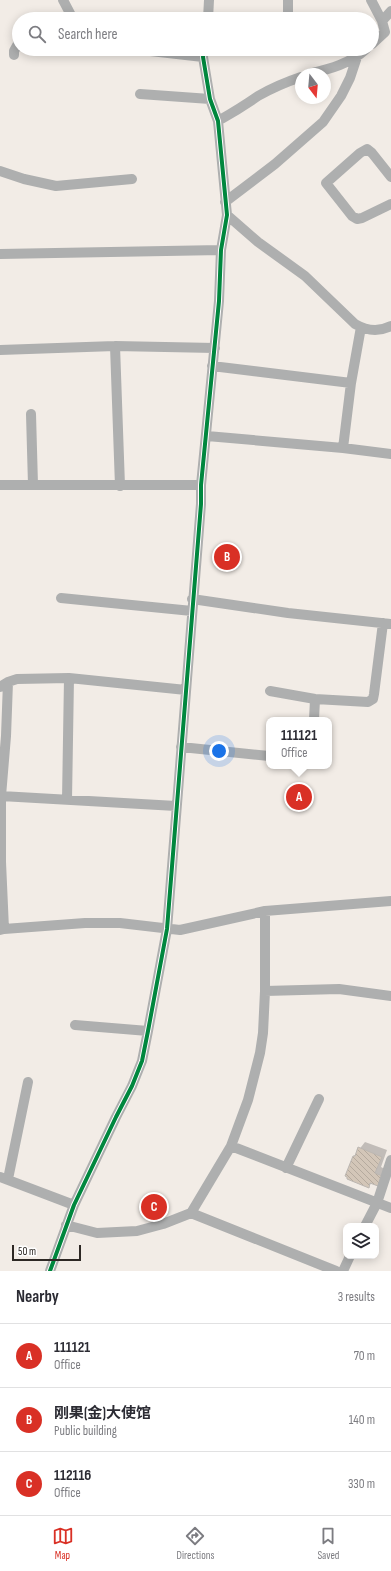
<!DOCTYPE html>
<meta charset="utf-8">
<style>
:root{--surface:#fff;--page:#f2f2f3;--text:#2b2b33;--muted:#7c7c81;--line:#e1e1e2;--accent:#d93025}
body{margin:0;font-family:"Sofia Sans Condensed","Noto Sans SC",sans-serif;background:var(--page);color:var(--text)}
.controls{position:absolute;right:12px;bottom:12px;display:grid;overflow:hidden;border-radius:8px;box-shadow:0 2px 10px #0003}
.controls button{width:36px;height:36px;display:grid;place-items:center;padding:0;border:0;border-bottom:1px solid var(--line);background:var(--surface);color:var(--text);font:20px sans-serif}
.compass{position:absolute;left:295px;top:68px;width:36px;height:36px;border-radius:50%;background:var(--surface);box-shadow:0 2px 10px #0003;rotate:164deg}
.scale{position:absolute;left:12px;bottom:10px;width:69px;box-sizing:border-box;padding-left:4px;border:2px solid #2d2824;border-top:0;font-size:11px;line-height:14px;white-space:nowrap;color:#2d2824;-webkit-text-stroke:3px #fff;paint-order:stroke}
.you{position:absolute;left:219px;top:751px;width:14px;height:14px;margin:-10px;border:3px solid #fff;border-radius:50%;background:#1a73e8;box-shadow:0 0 0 6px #1a73e833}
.badge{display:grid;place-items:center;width:26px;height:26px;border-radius:50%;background:var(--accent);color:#fff;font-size:13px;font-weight:700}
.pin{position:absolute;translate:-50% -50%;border:2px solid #fff;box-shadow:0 1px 4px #0006}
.popup{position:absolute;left:266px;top:717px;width:66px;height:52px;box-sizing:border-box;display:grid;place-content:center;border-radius:8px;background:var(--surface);filter:drop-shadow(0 1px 3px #0005);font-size:13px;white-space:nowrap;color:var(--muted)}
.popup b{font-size:15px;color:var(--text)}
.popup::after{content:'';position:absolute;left:50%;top:100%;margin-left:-8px;border:8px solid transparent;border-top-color:var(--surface)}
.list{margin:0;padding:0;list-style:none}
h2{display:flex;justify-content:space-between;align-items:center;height:52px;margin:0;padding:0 16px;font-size:17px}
h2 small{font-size:13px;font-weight:400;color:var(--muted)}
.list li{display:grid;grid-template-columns:26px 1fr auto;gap:12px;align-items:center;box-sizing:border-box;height:64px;padding:0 16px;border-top:1px solid var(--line)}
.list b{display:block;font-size:15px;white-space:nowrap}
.list p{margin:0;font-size:13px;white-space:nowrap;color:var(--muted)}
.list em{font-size:13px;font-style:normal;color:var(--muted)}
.icon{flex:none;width:22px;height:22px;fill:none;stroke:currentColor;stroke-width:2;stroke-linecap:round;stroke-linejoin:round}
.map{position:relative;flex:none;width:391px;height:1271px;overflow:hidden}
.search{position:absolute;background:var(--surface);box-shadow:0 2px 10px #0003;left:12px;right:12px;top:12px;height:44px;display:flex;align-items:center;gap:10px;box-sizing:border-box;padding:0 14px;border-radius:22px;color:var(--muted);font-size:15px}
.sheet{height:244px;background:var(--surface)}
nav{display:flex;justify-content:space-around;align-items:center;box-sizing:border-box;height:56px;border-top:1px solid var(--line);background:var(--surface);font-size:11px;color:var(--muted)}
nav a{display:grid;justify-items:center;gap:2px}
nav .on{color:var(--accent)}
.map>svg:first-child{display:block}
</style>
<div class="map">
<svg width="391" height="1271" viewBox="0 0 391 1271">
<defs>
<pattern id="building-back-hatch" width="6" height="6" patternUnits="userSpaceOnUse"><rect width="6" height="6" fill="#d3c6b8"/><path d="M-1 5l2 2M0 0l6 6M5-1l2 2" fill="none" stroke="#b5aa9e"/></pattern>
</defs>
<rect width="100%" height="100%" fill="#f2ece6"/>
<!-- shadow -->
<path fill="#0003" d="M365 1142 387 1150 381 1167 387 1170 377 1185 372 1183 368 1186 354 1156Z"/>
<!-- building -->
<path fill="url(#building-back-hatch)" stroke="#bcb7b2" d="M358 1147 382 1157 375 1173 382 1176 378 1186 370 1183 369 1188 347 1179V1177L345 1176 353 1156H355Z"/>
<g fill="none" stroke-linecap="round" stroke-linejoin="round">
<!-- street -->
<path stroke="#aeafaf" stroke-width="10" d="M63 0 73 19
M371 0 382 21 385 32 372 44
M208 19 209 0
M288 19V0
M382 21 391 11
M133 49 203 57
M14 55V51L19 42
M309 74C329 69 350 64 366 49
M140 94 210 99
M218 121C232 113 245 105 258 96 272 88 286 82 301 77
M0 171 24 179 56 186 132 179
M391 177 372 153 367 149 360 153 326 183 352 216 357 219 362 218 391 204
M225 202 275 164 323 122 341 96 350 78 357 57
M227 215 258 242 305 276 355 324C367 331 379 332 391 326
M0 254 221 250
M115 346 120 486
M0 350 115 346 215 348
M212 366 351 383
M31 414 33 485
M207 436 343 448 391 454
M343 448 351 383 361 327
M0 485H201
M61 598 192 611
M192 599 288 613 391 624
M8 682 6 736 1 796 176 806
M0 687 8 682 17 679 69 678 186 690
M270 691 315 699 368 702 373 699 374 694 383 623
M314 720 315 699
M181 747 269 756
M1 796V862L4 929
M67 800 69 678
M265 911V991L339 989 391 996
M0 930 4 929 85 923H120L180 930 265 911 391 901
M75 1025 148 1031
M231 1146 391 1208
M286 1168 319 1099
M0 1177 74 1205
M8 1179 28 1082
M191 1213 336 1271
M66 1225 97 1233 137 1231 163 1224 191 1213 231 1146 248 1100 260 1053 263 1033 265 991
M365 1226 377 1203 391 1160
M50 1271 74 1205 116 1117 132 1086 142 1061 148 1031 167 929 201 504V485L219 301 221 250 227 215 218 121 210 99 203 57 204 49
M343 1271 350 1256"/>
<defs>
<path id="cycleway" d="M50 1271 74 1205 116 1117 132 1086 142 1061 148 1031 167 929 201 504V485L219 301 221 250 227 215 218 121 210 99 203 57 204 49"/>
</defs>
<!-- cycleway casing -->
<use href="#cycleway" stroke="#fff" stroke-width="6"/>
<!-- cycleway -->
<use href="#cycleway" stroke="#00873e" stroke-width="4"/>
</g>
</svg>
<div class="controls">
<button><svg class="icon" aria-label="layers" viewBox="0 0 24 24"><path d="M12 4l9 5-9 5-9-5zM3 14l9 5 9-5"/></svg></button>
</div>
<svg class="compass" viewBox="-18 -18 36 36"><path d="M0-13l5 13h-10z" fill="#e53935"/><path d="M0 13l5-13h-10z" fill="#7c7c81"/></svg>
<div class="scale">50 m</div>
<div class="you"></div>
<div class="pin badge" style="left:299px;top:797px">A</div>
<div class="popup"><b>111121</b>Office</div>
<div class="pin badge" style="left:227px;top:557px">B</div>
<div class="pin badge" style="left:154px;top:1207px">C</div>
<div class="search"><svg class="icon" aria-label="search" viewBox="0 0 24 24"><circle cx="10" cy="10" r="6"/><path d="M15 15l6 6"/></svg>Search here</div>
</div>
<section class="sheet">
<h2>Nearby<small>3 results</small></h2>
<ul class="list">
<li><span class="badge">A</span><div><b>111121</b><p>Office</p></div><em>70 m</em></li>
<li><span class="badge">B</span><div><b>刚果(金)大使馆</b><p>Public building</p></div><em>140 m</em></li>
<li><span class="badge">C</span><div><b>112116</b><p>Office</p></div><em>330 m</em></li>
</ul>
</section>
<nav>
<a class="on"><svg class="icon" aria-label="map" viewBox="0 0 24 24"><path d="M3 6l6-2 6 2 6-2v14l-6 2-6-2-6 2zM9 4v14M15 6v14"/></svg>Map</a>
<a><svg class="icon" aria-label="directions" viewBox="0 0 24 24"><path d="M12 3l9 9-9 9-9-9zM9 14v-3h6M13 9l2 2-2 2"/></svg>Directions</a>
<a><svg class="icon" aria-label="saved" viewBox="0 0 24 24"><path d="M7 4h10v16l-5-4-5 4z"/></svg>Saved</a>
</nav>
